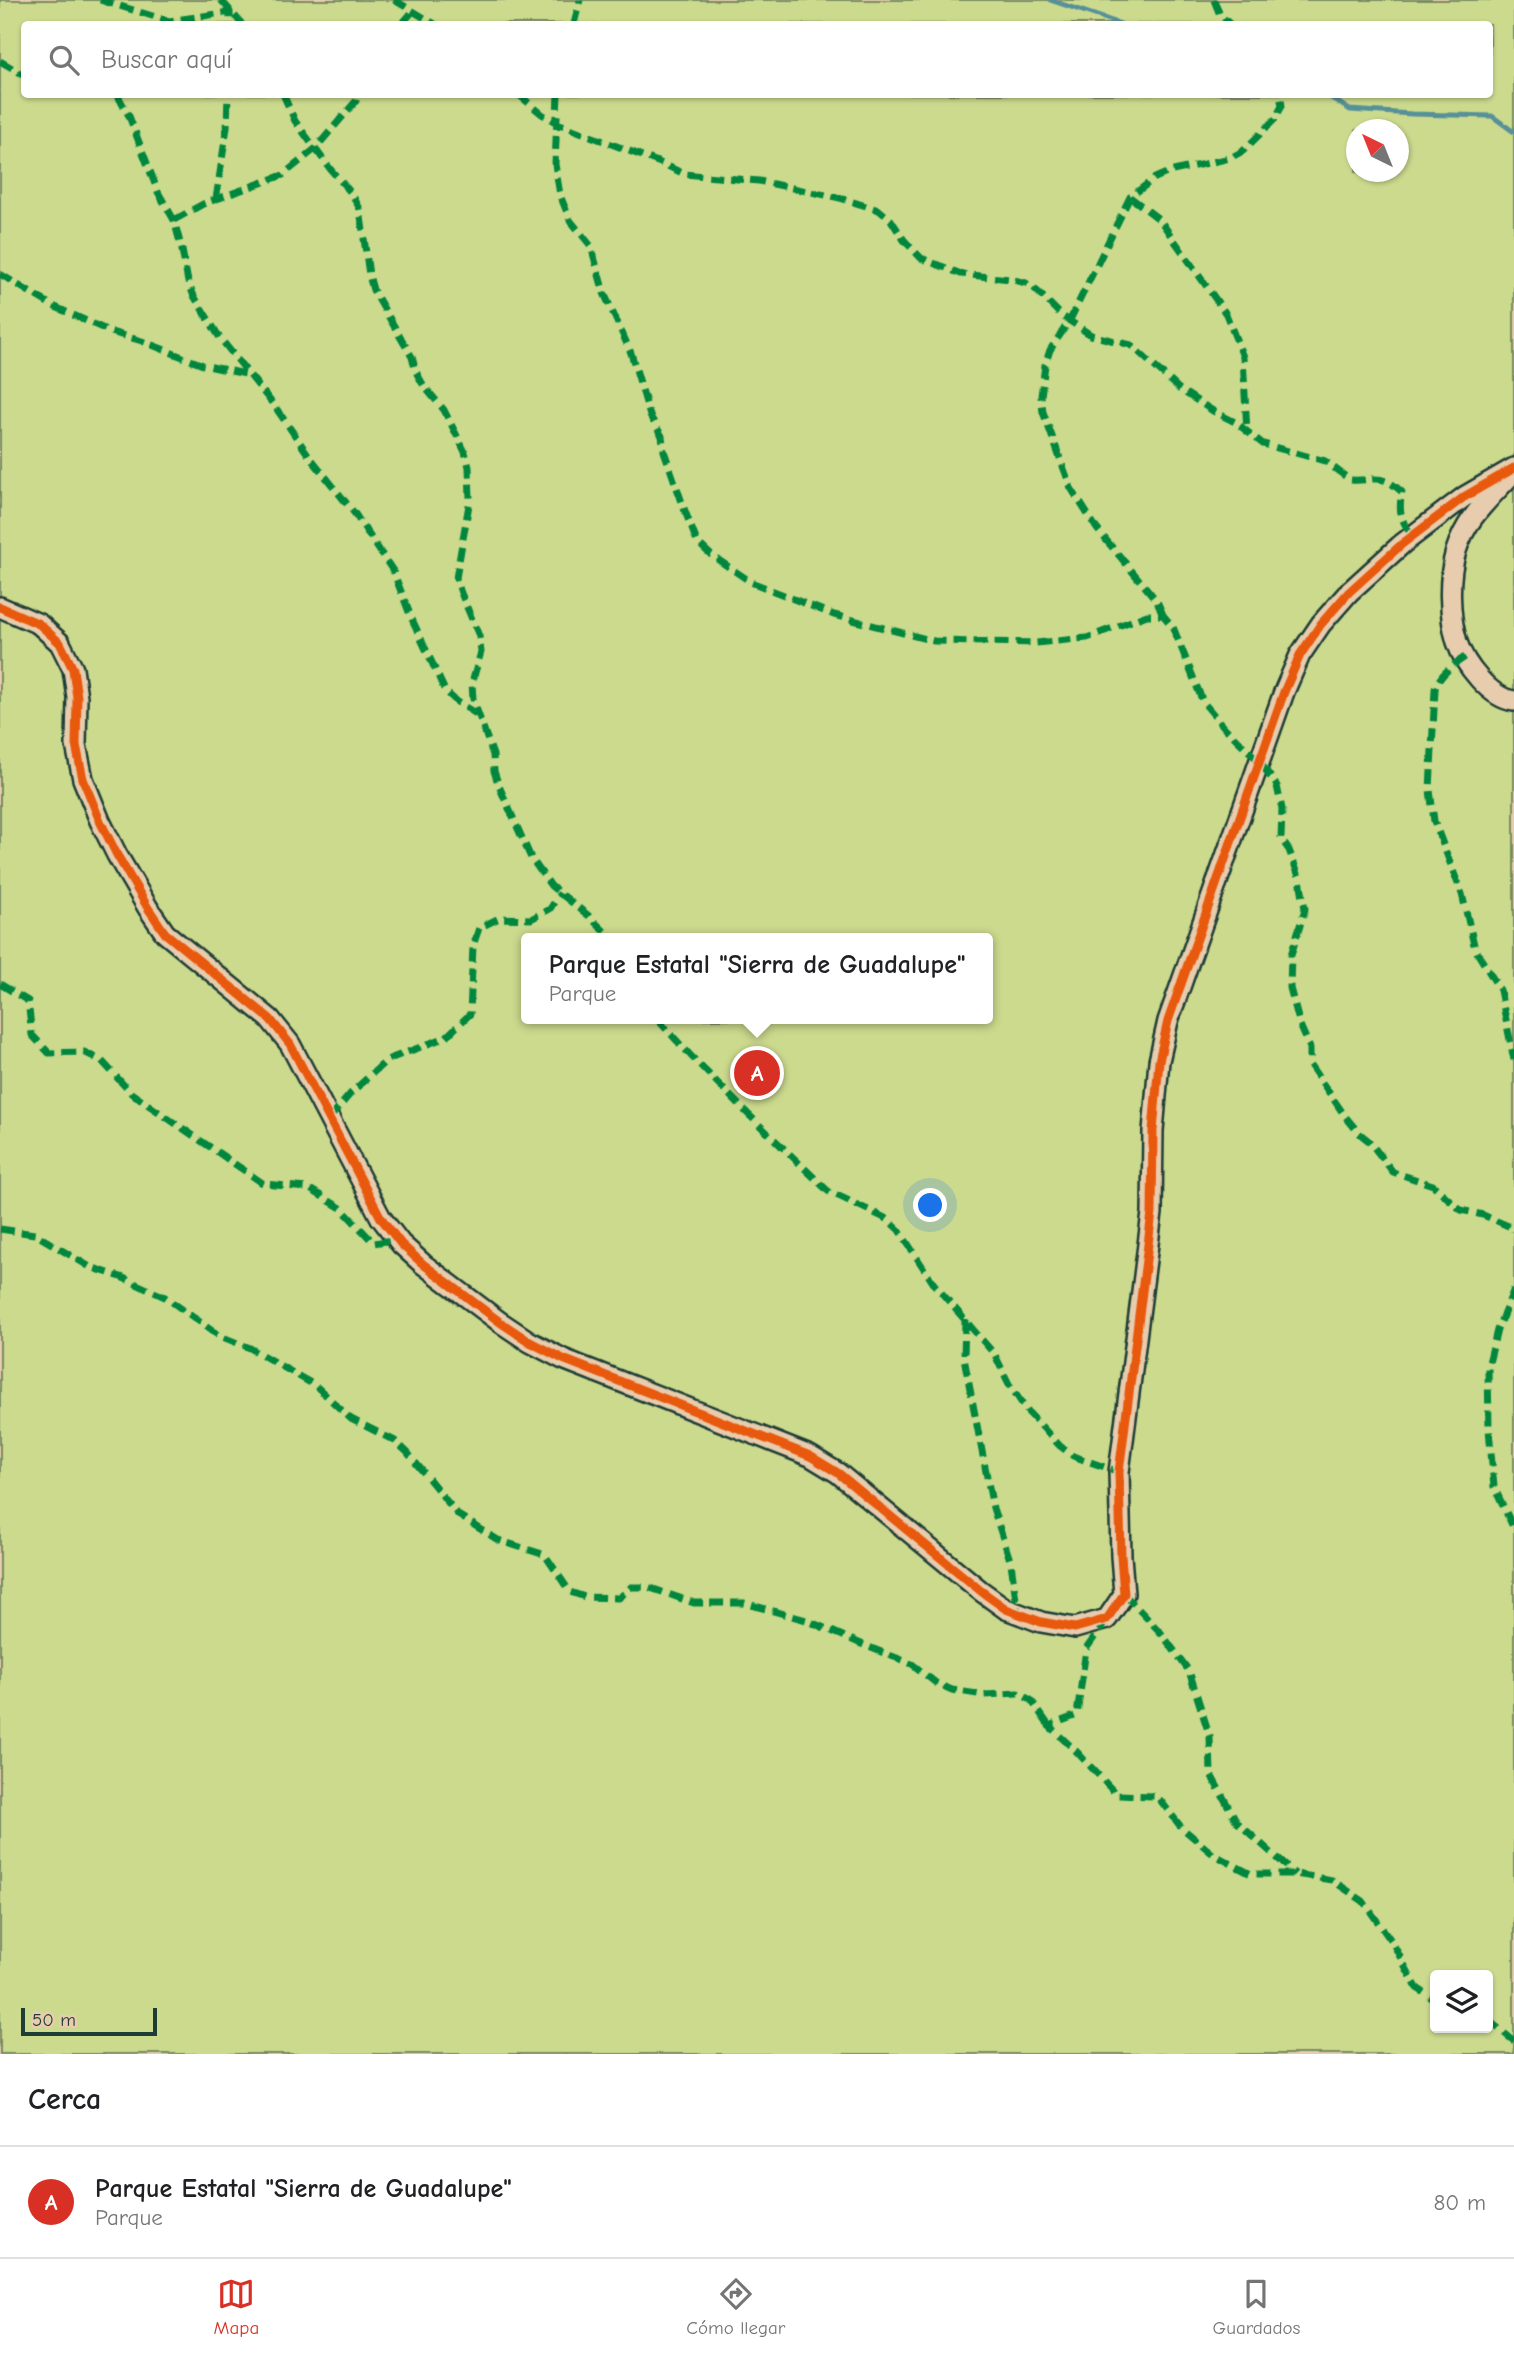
<!DOCTYPE html>
<html lang="es">
<meta charset="utf-8">
<style>
:root{--surface:#fff;--page:#f2f2f2;--text:#202124;--muted:#757577;--line:#e0e0e0;--accent:#d93025}
body{margin:0;font-family:"Comic Neue",sans-serif;background:var(--page);color:var(--text)}
.controls{position:absolute;right:21px;bottom:21px;display:grid;overflow:hidden;border-radius:7px;box-shadow:0 2px 5px #0004}
.controls button{width:63px;height:63px;display:grid;place-items:center;padding:0;border:0;border-bottom:2px solid var(--line);background:var(--surface);color:var(--text);font:35px sans-serif}
.compass{position:absolute;left:1346px;top:119px;width:63px;height:63px;border-radius:50%;background:var(--surface);box-shadow:0 2px 5px #0004;rotate:317deg}
.scale{position:absolute;left:21px;bottom:18px;width:136px;box-sizing:border-box;padding-left:7px;border:4px solid #1f3d34;border-top:0;font-size:19px;line-height:24px;white-space:nowrap;color:#1f3d34;-webkit-text-stroke:5px #e7cdae;paint-order:stroke}
.you{position:absolute;left:931px;top:1206px;width:24px;height:24px;margin:-18px;border:5px solid #fff;border-radius:50%;background:#1a73e8;box-shadow:0 0 0 10px #1a73e833}
.badge{display:grid;place-items:center;width:46px;height:46px;border-radius:50%;background:var(--accent);color:#fff;font-size:23px;font-weight:700}
.pin{position:absolute;translate:-50% -50%;border:4px solid #fff;box-shadow:0 2px 7px #0006}
.popup{position:absolute;left:521px;top:933px;width:472px;height:91px;box-sizing:border-box;display:grid;place-content:center;border-radius:7px;background:var(--surface);filter:drop-shadow(0 2px 5px #0005);font-size:23px;white-space:nowrap;color:var(--muted)}
.popup b{font-size:26px;color:var(--text)}
.popup::after{content:'';position:absolute;left:50%;top:100%;margin-left:-14px;border:14px solid transparent;border-top-color:var(--surface)}
.list{margin:0;padding:0;list-style:none}
h2{display:flex;justify-content:space-between;align-items:center;height:91px;margin:0;padding:0 28px;font-size:30px}
h2 small{font-size:23px;font-weight:400;color:var(--muted)}
.list li{display:grid;grid-template-columns:46px 1fr auto;gap:21px;align-items:center;box-sizing:border-box;height:112px;padding:0 28px;border-top:2px solid var(--line)}
.list b{display:block;font-size:26px;white-space:nowrap}
.list p{margin:0;font-size:23px;white-space:nowrap;color:var(--muted)}
.list em{font-size:23px;font-style:normal;color:var(--muted)}
.icon{flex:none;width:38px;height:38px;fill:none;stroke:currentColor;stroke-width:2;stroke-linecap:round;stroke-linejoin:round}
.map{position:relative;flex:none;width:1514px;height:2054px;overflow:hidden}
.search{position:absolute;background:var(--surface);box-shadow:0 2px 5px #0004;left:21px;right:21px;top:21px;height:77px;display:flex;align-items:center;gap:18px;box-sizing:border-box;padding:0 24px;border-radius:7px;color:var(--muted);font-size:26px}
.sheet{height:203px;background:var(--surface)}
nav{display:flex;justify-content:space-around;align-items:center;box-sizing:border-box;height:98px;border-top:2px solid var(--line);background:var(--surface);font-size:19px;color:var(--muted)}
nav a{display:grid;justify-items:center;gap:4px}
nav .on{color:var(--accent)}
.map>svg:first-child{display:block}
</style>
<div class="map">
<svg width="1514" height="2054" viewBox="0 0 1514 2054">
<rect width="100%" height="100%" fill="#e7cdae"/>
<filter id="ink" filterUnits="userSpaceOnUse"><feTurbulence type="fractalNoise" baseFrequency=".0143" numOctaves="2"/><feDisplacementMap in="SourceGraphic" scale="14" xChannelSelector="R" yChannelSelector="G"/><feConvolveMatrix kernelMatrix="1 2 1 2 8 2 1 2 1" color-interpolation-filters="sRGB"/></filter>
<g filter="url(#ink)">
<!-- green -->
<path fill="#ccda8e" stroke="#768c61" stroke-width="2" fill-rule="evenodd" d="M0 0H1514V2054H0ZM24 24H1490V94H24ZM1356 130H1398V172H1356ZM526 938H988V1019H526ZM1435 1975H1488V2028H1435Z"/>
<g fill="none" stroke-linecap="round" stroke-linejoin="round">
<!-- stream -->
<path stroke="#579198" stroke-width="5" d="M1050 0 1121 24
M1325 94 1350 110 1412 114 1492 116 1514 132"/>
<defs>
<path id="street" d="M1508 478C1486 502 1466 519 1456 551 1448 577 1449 616 1457 642 1464 664 1490 698 1514 701
M0 607 39 624 60 643 73 669 77 697 76 745 83 779 100 821 117 855 148 908 165 933 270 1019 290 1044 381 1218 401 1244 423 1264 500 1322 530 1342 563 1359 810 1456 838 1473 861 1492 981 1591 1006 1609 1041 1622 1075 1628 1107 1619 1124 1594 1121 1556 1119 1472 1152 1213 1153 1131 1159 1061 1168 1021 1284 692 1300 655 1321 624 1349 592 1402 544 1464 497 1514 468"/>
</defs>
<!-- street casing -->
<use href="#street" stroke="#1f3d34" stroke-width="24"/>
<!-- street -->
<use href="#street" stroke="#e7cdae" stroke-width="19"/>
<!-- quiet -->
<path stroke="#00873e" stroke-width="7" stroke-dasharray="14 7" stroke-linecap="butt" d="M100 0 169 21 230 12V24
M221 0 242 24
M394 0 435 24
M1214 0 1220 15 1230 24
M402 24 413 11
M574 24 580 0
M0 61 24 75
M117 94 129 116 158 192 174 220 182 250 188 282 194 296 220 338 276 408 310 457 355 514 393 571 411 617 445 691 457 702 478 715
M283 94 295 121 331 170 352 194 360 209 369 275 373 290 412 357 416 372 424 386 444 410 465 452 469 467 470 499 456 578 461 593 479 636 481 652 472 683 473 699 493 755 494 771 499 786 531 858 551 886 589 916 611 938
M518 94 542 114 557 123 663 164 684 174 759 181 840 198 879 210 891 220 904 240 921 258 961 274 1010 279 1026 283 1033 287 1062 316 1091 335 1131 345 1179 389 1213 411 1235 422 1263 444 1325 461 1350 480C1375 482 1379 471 1402 492 1398 513 1401 519 1412 536
M558 94 555 164 560 195 570 220 591 246 604 293 631 353 650 416 662 436 664 451 685 511 697 542 711 555 751 582 834 615 934 641 1036 643 1087 638 1147 615H1163L1173 627 1203 702 1224 727 1259 761 1277 786 1282 809 1281 839 1289 850 1300 879 1305 909 1291 955 1290 988 1300 1025 1310 1048V1065L1345 1116 1359 1133 1369 1141 1393 1172 1433 1185 1461 1210 1483 1215 1513 1228 1514 1231
M1130 197 1160 220 1226 314 1243 357 1247 432
M216 199 227 127 228 94
M174 220 203 204 283 175 315 149 356 101 358 94
M0 274 51 305 111 332 142 341 203 365 250 375
M1163 615 1157 601 1097 529 1071 488 1043 412 1041 396 1045 365 1050 350 1070 320 1130 197 1155 178 1169 172 1230 158 1243 151 1275 119 1282 106 1280 94
M1465 657C1453 665 1439 675 1435 689L1430 790 1434 821 1462 894 1475 949 1500 990 1514 1060
M0 984 28 1001 32 1035 49 1053 84 1052 102 1061 131 1093 264 1184 308 1188 341 1208 374 1243 397 1239
M657 1019 691 1056 748 1114 828 1191 887 1219 899 1230 934 1284 995 1355 1009 1384 1027 1411 1060 1446 1073 1456 1119 1472
M329 1119 351 1093 387 1060 446 1037 470 1014 473 946 479 928 499 918 531 919 550 909 560 893
M0 1229 35 1234 90 1267 121 1277 165 1297 218 1335 250 1348 302 1378 316 1386 351 1419 395 1441 407 1452 458 1515 498 1540 545 1555 570 1592 585 1597 619 1598 631 1587H648L694 1603H744L806 1620 866 1646 912 1664 936 1683 952 1690 984 1695 1018 1693 1031 1700 1049 1726
M1514 1289 1497 1330 1488 1367 1489 1429 1494 1487 1514 1529
M965 1319 964 1358 993 1508 1011 1563 1018 1614
M1124 1594 1162 1634 1189 1671 1210 1737 1211 1775 1237 1822 1295 1874
M1107 1620 1086 1649 1077 1715 1049 1726 1077 1752 1117 1795 1157 1796 1181 1827 1213 1854 1251 1874H1295L1332 1880 1363 1901 1392 1942 1417 1988 1435 2000
M1488 2020 1514 2041"/>
<defs>
<path id="cycleway" d="M0 607 39 624 60 643 73 669 77 697 76 745 83 779 100 821 117 855 148 908 165 933 270 1019 290 1044 381 1218 401 1244 423 1264 500 1322 530 1342 563 1359 810 1456 838 1473 861 1492 981 1591 1006 1609 1041 1622 1075 1628 1107 1619 1124 1594 1121 1556 1119 1472 1152 1213 1153 1131 1159 1061 1168 1021 1284 692 1300 655 1321 624 1349 592 1402 544 1464 497 1514 468"/>
</defs>
<!-- cycleway casing -->
<use href="#cycleway" stroke="#e7cdae" stroke-width="13"/>
<!-- cycleway -->
<use href="#cycleway" stroke="#e8590c" stroke-width="9"/>
</g>
</g>
</svg>
<div class="controls">
<button><svg class="icon" aria-label="layers" viewBox="0 0 24 24"><path d="M12 4l9 5-9 5-9-5zM3 14l9 5 9-5"/></svg></button>
</div>
<svg class="compass" viewBox="-18 -18 36 36"><path d="M0-13l5 13h-10z" fill="#e53935"/><path d="M0 13l5-13h-10z" fill="#757577"/></svg>
<div class="scale">50 m</div>
<div class="you"></div>
<div class="pin badge" style="left:757px;top:1073px">A</div>
<div class="popup"><b>Parque Estatal &quot;Sierra de Guadalupe&quot;</b>Parque</div>
<div class="search"><svg class="icon" aria-label="search" viewBox="0 0 24 24"><circle cx="10" cy="10" r="6"/><path d="M15 15l6 6"/></svg>Buscar aquí</div>
</div>
<section class="sheet">
<h2>Cerca<small></small></h2>
<ul class="list">
<li><span class="badge">A</span><div><b>Parque Estatal &quot;Sierra de Guadalupe&quot;</b><p>Parque</p></div><em>80 m</em></li>
</ul>
</section>
<nav>
<a class="on"><svg class="icon" aria-label="map" viewBox="0 0 24 24"><path d="M3 6l6-2 6 2 6-2v14l-6 2-6-2-6 2zM9 4v14M15 6v14"/></svg>Mapa</a>
<a><svg class="icon" aria-label="directions" viewBox="0 0 24 24"><path d="M12 3l9 9-9 9-9-9zM9 14v-3h6M13 9l2 2-2 2"/></svg>Cómo llegar</a>
<a><svg class="icon" aria-label="saved" viewBox="0 0 24 24"><path d="M7 4h10v16l-5-4-5 4z"/></svg>Guardados</a>
</nav>
